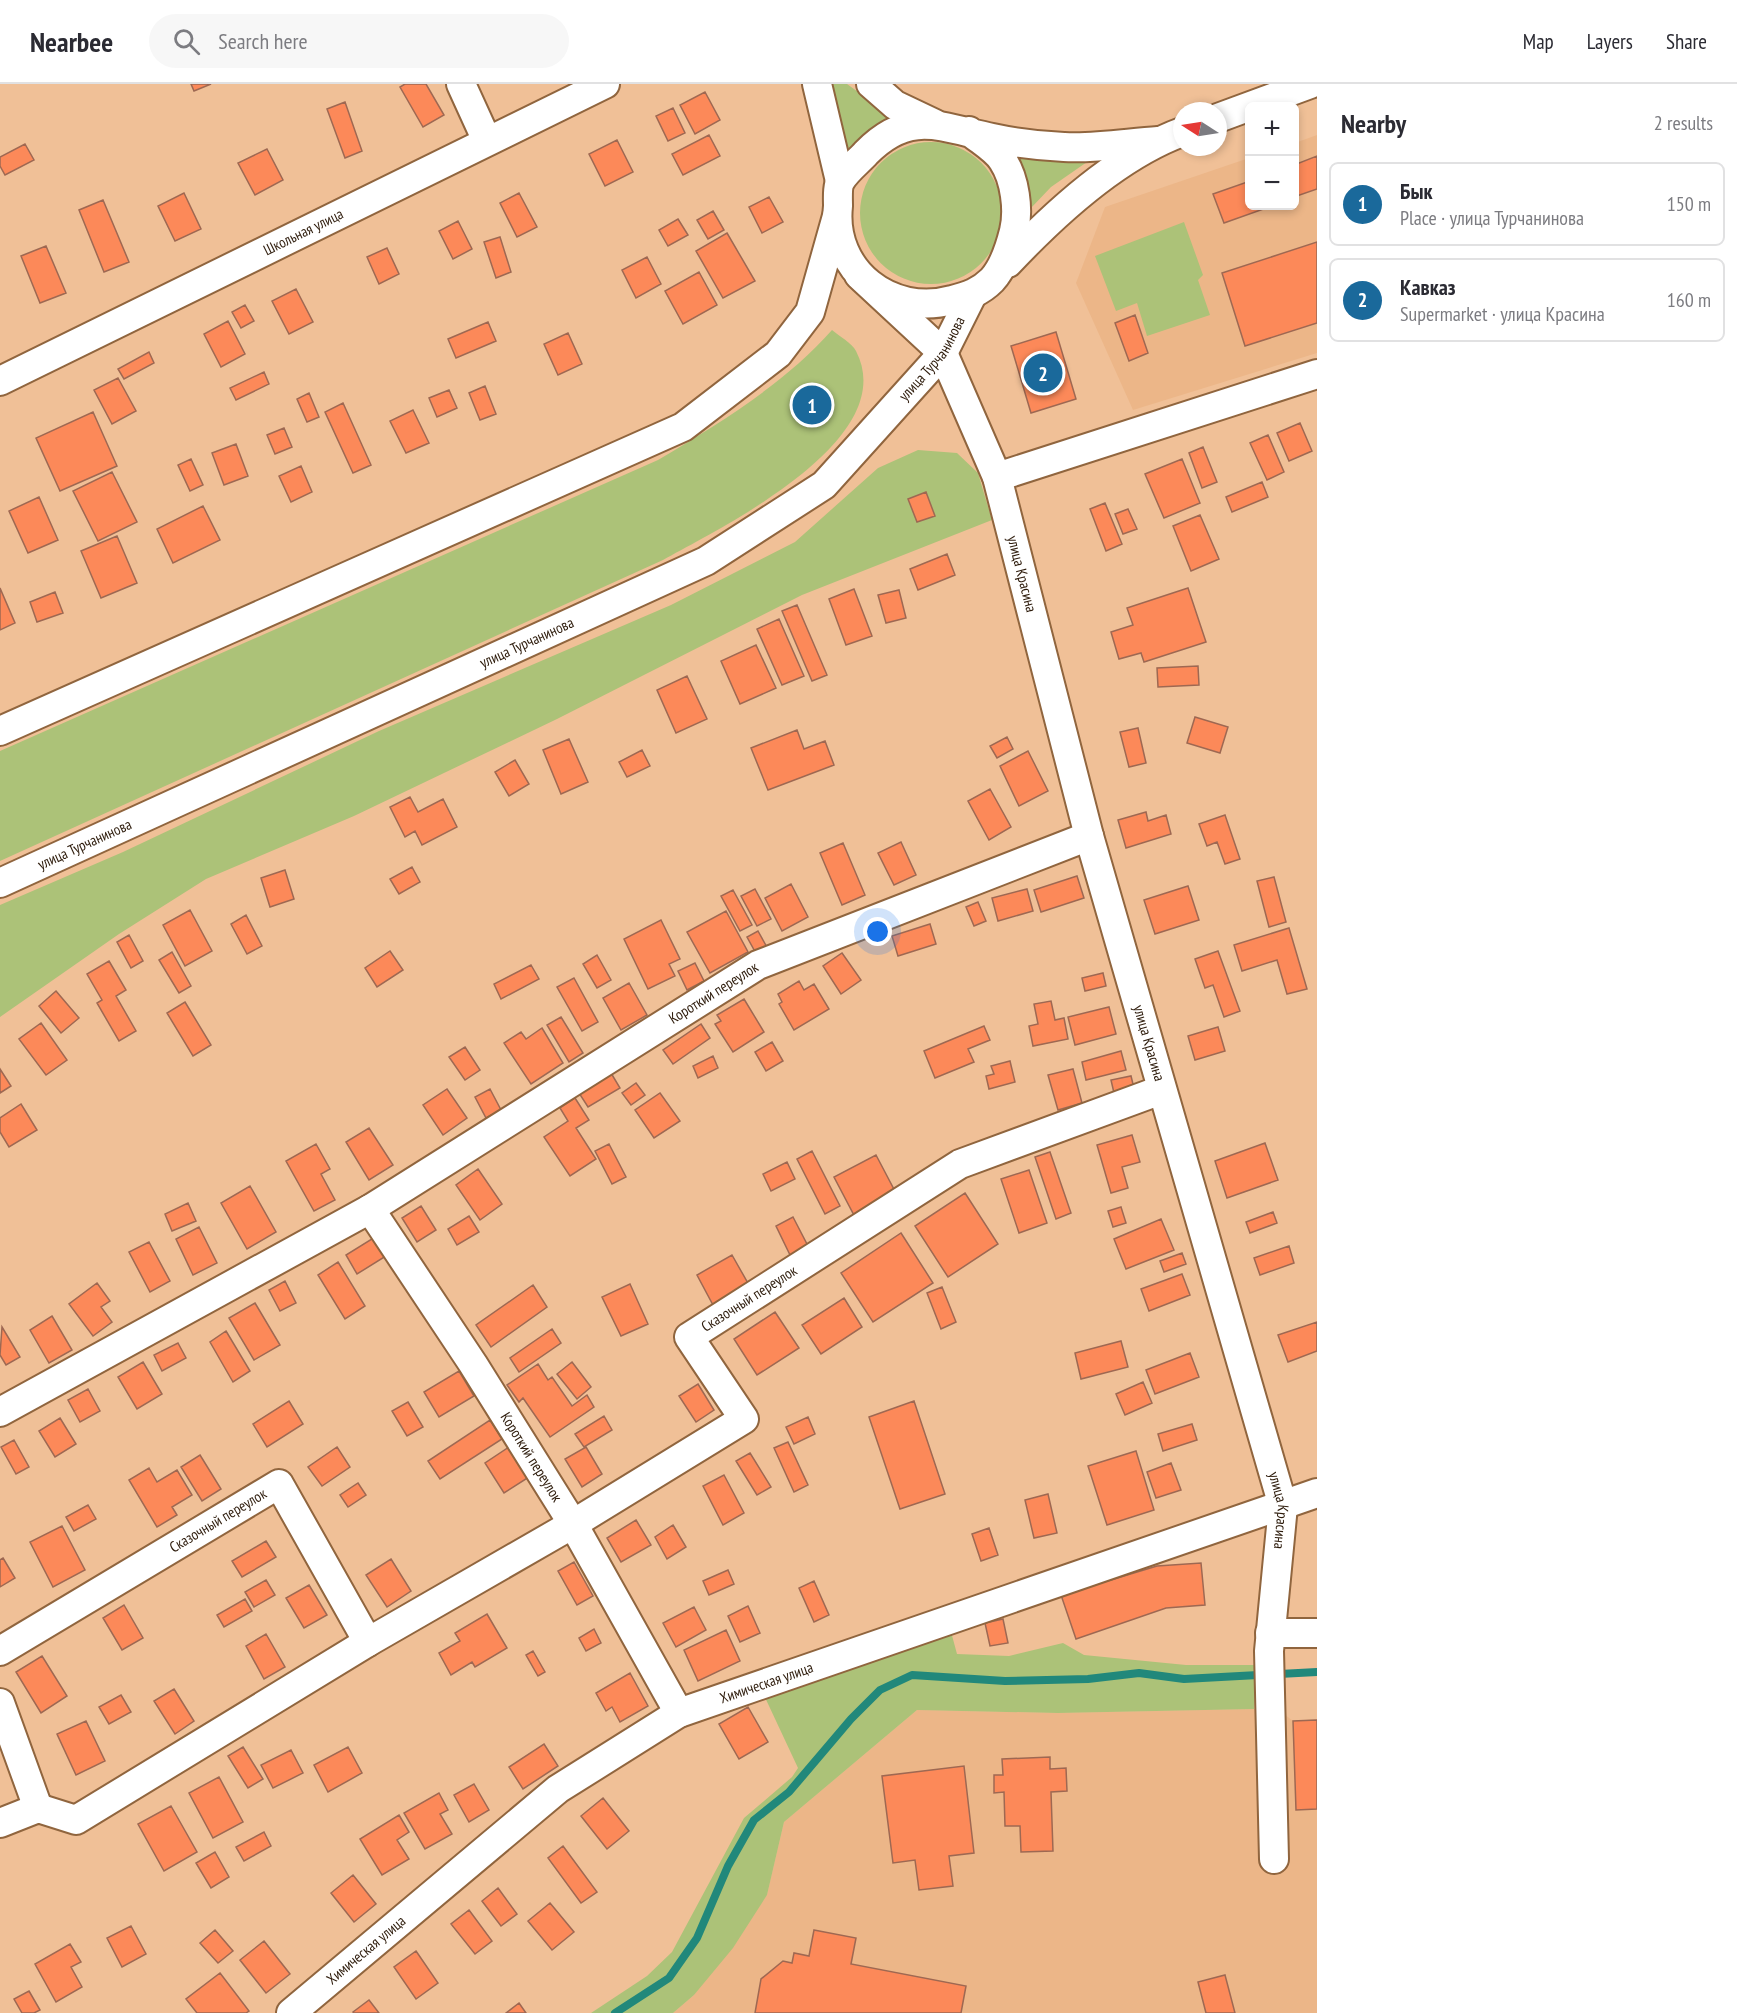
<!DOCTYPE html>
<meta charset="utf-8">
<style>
:root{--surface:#fff;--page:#f7f7f7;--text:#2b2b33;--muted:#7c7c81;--line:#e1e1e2;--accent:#1a699b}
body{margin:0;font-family:"PT Sans Narrow",sans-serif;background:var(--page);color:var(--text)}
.controls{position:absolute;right:18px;top:18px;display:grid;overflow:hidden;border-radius:9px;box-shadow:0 3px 9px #0003}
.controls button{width:54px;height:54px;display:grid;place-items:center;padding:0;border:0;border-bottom:2px solid var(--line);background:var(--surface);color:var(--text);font:30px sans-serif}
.compass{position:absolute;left:1173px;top:18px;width:54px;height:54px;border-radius:50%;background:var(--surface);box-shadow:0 3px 9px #0003;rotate:282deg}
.you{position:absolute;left:878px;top:848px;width:21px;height:21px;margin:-15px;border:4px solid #fff;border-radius:50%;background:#1a73e8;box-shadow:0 0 0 9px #1a73e833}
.badge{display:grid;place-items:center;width:39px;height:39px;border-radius:50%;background:var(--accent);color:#fff;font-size:20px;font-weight:700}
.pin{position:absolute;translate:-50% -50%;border:3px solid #fff;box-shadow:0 2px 6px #0006}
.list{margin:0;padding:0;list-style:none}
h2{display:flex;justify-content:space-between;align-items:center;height:78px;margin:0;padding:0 24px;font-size:26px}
h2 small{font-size:20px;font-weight:400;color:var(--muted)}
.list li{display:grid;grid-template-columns:39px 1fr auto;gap:18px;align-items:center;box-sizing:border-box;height:84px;margin:0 12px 12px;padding:0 12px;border:2px solid var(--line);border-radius:9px}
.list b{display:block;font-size:22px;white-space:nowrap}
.list p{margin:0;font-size:20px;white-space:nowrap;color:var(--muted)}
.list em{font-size:20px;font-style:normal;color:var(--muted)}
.icon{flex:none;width:33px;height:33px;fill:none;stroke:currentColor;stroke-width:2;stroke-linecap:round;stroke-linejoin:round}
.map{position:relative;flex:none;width:1317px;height:1929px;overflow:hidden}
header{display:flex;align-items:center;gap:36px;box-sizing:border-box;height:84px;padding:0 30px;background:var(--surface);border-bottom:2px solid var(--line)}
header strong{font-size:28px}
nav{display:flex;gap:33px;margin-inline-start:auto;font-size:21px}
.search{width:420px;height:54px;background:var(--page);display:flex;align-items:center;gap:15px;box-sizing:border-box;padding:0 21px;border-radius:33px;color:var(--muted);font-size:22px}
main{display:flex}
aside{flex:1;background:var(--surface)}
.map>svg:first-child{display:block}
</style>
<header>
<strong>Nearbee</strong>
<div class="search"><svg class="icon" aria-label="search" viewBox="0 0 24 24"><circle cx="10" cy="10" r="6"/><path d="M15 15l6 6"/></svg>Search here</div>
<nav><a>Map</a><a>Layers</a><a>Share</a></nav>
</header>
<main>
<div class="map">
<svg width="1317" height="1929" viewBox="0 0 1317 1929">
<rect width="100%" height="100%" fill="#f0c097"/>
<!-- built -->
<path fill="#ecb688" d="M1317 51V269L1133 326 1076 199 1105 123 1249 74 1250 122H1294L1295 59Z
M1254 1625 1279 1626 1293 1637 1317 1635V1929H673L694 1911 767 1811 784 1738 917 1626 1058 1629Z"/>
<!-- green -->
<path fill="#acc278" d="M833 0H847L900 38 848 73Z
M860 129a71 71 0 1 1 142 0a71 71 0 1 1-142 0Z
M1019 73 1087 78 1051 103 1031 124Z
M1184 138 1203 191 1198 196 1210 231 1147 252 1137 219 1116 227 1095 172Z
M832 246C839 252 852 259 856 267 902 356 722 443 663 476L0 777V667L658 376C721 338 783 301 832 246Z
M918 366 957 369 978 389 992 436 802 511 557 635 354 732 206 795 119 850 0 933V821L123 768 379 647 671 521 795 458 878 384Z
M950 1544 957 1570 1009 1572 1063 1559 1084 1571 1186 1581H1257L1254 1625 1058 1629 917 1626 784 1738 767 1811 733 1864 694 1911 673 1929H591L647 1892 672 1868 744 1734 792 1693 798 1684 762 1607Z"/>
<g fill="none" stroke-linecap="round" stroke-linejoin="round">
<!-- stream -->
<path stroke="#21887b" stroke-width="8" d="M615 1929 669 1894 697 1854 728 1782 754 1736 789 1708 851 1635 880 1606 912 1591 1005 1597 1088 1595 1139 1589 1184 1595 1317 1588"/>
</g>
<!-- building -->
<path fill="#fc8959" stroke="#9e6852" stroke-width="1.5" d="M191 0H211L194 7Z
M405 0H426L444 31 423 43 400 3Z
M705 8 720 36 695 50 680 21Z
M345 18 362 67 345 74 327 25Z
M673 24 685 49 668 57 656 32Z
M709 51 720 72 683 91 672 70Z
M617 56 633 88 605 102 589 70Z
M25 60 34 76 5 91 0 82V73Z
M267 65 283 96 255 111 238 79Z
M1317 72V105L1294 113V81Z
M1250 97V122H1272L1224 139 1213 110Z
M184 109 201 145 175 157 158 122Z
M519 109 537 143 517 153 500 119Z
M769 113 783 138 762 149 749 123Z
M103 116 129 178 104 188 79 126Z
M713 127 724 146 708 155 697 136Z
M678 135 688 151 668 162 659 146Z
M458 137 472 165 453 175 439 147Z
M727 149 755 197 723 214 696 167Z
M500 153 511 188 496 194 484 158Z
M1317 158V239L1245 262 1222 189Z
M46 162 66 209 40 219 21 172Z
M387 164 399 190 379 200 367 173Z
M647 173 661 200 636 214 622 186Z
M699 188 717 221 683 240 665 207Z
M296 205 313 238 289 250 272 217Z
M245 221 254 237 241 244 232 228Z
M1135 231 1148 269 1129 277 1115 239Z
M228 237 245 270 221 283 204 250Z
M488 238 496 257 456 274 448 255Z
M1056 248 1076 315 1031 329 1011 262Z
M568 249 582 280 558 291 544 260Z
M149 268 154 279 124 295 118 285Z
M264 288 269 300 236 316 230 304Z
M118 294 136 327 112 340 94 306Z
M485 302 496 330 480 336 469 309Z
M449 306 457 324 437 333 429 314Z
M309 309 319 333 307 338 297 315Z
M343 319 371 381 353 389 325 328Z
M413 326 429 359 406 369 390 337Z
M93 328 117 382 60 407 36 354Z
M1300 339 1312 367 1289 377 1277 349Z
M284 344 292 363 275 370 267 351Z
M1268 351 1284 388 1267 396 1250 359Z
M236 360 248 392 224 401 212 369Z
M1203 363 1217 398 1202 404 1189 369Z
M191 375 203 401 190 407 178 381Z
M1182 375 1200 419 1164 434 1145 390Z
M301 382 312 408 291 418 279 392Z
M112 388 137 438 98 457 73 407Z
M1262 398 1268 413 1232 428 1226 413Z
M926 408 935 432 917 438 908 415Z
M39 413 58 456 28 469 9 427Z
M1105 419 1122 460 1106 467 1090 425Z
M203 422 220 456 173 479 157 445Z
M1128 425 1137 445 1123 450 1115 430Z
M1200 431 1219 475 1191 487 1173 442Z
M117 452 137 499 101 514 81 467Z
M947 470 955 491 918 506 910 485Z
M0 504 15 539 0 546Z
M1188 504 1206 558 1144 578 1141 569 1119 575 1111 548 1133 541 1127 524Z
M854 505 872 552 846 561 829 515Z
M899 506 906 534 886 539 878 511Z
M55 508 63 529 37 538 30 518Z
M797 521 827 591 812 597 782 527Z
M779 535 804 592 782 601 757 545Z
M756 561 776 604 740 620 721 577Z
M1198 582 1199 601 1158 603 1157 584Z
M687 592 707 635 676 649 657 606Z
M1195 633 1228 643 1220 669 1187 659Z
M1138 644 1146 679 1129 683 1120 648Z
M797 646 804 665 825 657 834 681 768 706 751 664Z
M1007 653 1013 665 997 674 990 662Z
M569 655 588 698 561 710 543 666Z
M642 666 650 682 627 693 619 678Z
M1028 667 1048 707 1019 722 1000 682Z
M515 676 529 700 509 712 495 688Z
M990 705 1011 743 989 756 968 717Z
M410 713 418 728 443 715 457 743 422 761 415 747 405 753 390 723Z
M1146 728 1148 737 1166 731 1171 750 1126 764 1118 736Z
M1225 731 1240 775 1225 780 1217 758 1207 762 1199 740Z
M901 758 916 791 894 801 878 769Z
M843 759 865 811 842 821 820 769Z
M412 783 420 798 399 810 390 795Z
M285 786 294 815 270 823 261 794Z
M1077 792 1084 814 1041 828 1034 806Z
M1274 793 1286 838 1269 843 1257 797Z
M791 800 808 833 782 847 765 814Z
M1188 802 1199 836 1155 850 1144 816Z
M755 805 771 835 757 842 741 812Z
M1027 805 1033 827 998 837 992 814Z
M733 806 752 841 740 847 721 812Z
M978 818 986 837 974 842 966 823Z
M190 826 212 867 185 882 163 841Z
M726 827 748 868 710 889 687 848Z
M246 831 262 862 247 870 231 840Z
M661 836 680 875 669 880 675 892 648 905 624 855Z
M930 840 936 860 898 872 892 852Z
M1289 844 1307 905 1287 910 1277 876 1242 887 1234 861Z
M758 847 769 867 758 873 747 853Z
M129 851 143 877 131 884 117 858Z
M390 867 403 886 377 903 365 884Z
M1218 867 1240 927 1224 933 1213 901 1205 904 1195 875Z
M172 868 191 902 179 909 159 876Z
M842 869 861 896 841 910 823 882Z
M597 871 611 896 597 904 583 880Z
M109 877 126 906 116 912 136 947 119 957 97 919 102 916 87 890Z
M695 879 704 897 687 906 678 887Z
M531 881 539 895 501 915 494 900Z
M1103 889 1106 902 1085 907 1082 894Z
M574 894 598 938 582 947 557 903Z
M799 897 804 906 814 900 829 925 794 946 779 920 782 918 778 910Z
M629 899 647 931 621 946 603 914Z
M56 907 79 934 61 949 39 922Z
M744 915 764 948 733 968 715 940 721 937 717 931Z
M1051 917 1055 936 1064 934 1068 955 1033 962 1029 942 1038 940 1034 920Z
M185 918 211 961 193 972 167 929Z
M1109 923 1116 950 1075 961 1068 933Z
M561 933 583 969 569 978 547 941Z
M41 939 67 976 46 991 19 955Z
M701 940 710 954 673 980 663 966Z
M984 942 990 956 968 965 974 978 935 994 924 967Z
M1218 943 1225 967 1195 976 1188 952Z
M542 944 563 979 531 1000 504 959 521 948 526 955Z
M772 958 783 977 766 987 755 968Z
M465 963 480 986 465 996 449 973Z
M1121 967 1126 986 1086 996 1082 978Z
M713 972 718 984 698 994 693 982Z
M1010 977 1015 998 989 1005 986 992 994 990 991 982Z
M0 985 11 1002 0 1009Z
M1073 985 1082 1019 1058 1026 1048 991Z
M611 989 620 1004 588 1023 579 1009Z
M1131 992 1134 1004 1114 1009 1111 996Z
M636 999 645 1011 631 1021 622 1009Z
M447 1005 467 1034 443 1051 423 1021Z
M490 1005 501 1026 486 1034 475 1013Z
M660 1009 680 1037 654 1054 635 1026Z
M575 1014 589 1036 576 1044 596 1075 570 1092 544 1053 568 1037 560 1024Z
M21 1020 37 1046 9 1063 0 1048V1034Z
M369 1044 393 1081 369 1096 346 1058Z
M1132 1051 1140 1078 1122 1083 1128 1104 1111 1109 1097 1061Z
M1265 1059 1278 1096 1227 1114 1215 1077Z
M316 1060 330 1085 321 1090 335 1116 314 1127 286 1077Z
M609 1060 626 1093 612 1100 595 1067Z
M812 1067 840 1122 825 1130 797 1075Z
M1050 1068 1071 1129 1056 1135 1035 1073Z
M876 1071 898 1113 856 1135 834 1093Z
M787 1078 795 1095 771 1107 763 1090Z
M478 1085 502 1120 480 1136 456 1101Z
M1029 1086 1047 1139 1019 1149 1001 1095Z
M250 1102 276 1148 247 1165 221 1119Z
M965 1109 998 1160 948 1193 915 1142Z
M188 1119 196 1137 172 1147 165 1130Z
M421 1122 436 1146 417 1158 402 1134Z
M1121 1123 1126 1139 1113 1143 1108 1127Z
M1273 1128 1277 1139 1250 1149 1246 1138Z
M469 1132 479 1148 457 1161 448 1145Z
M793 1133 809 1164 791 1173 776 1142Z
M1161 1135 1174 1166 1126 1185 1114 1155Z
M199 1143 217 1179 193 1191 176 1155Z
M901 1149 933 1199 873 1238 841 1189Z
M375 1153 386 1172 357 1190 346 1171Z
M149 1158 170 1197 150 1208 129 1168Z
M1289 1162 1294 1179 1260 1191 1254 1174Z
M1182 1169 1186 1180 1164 1188 1160 1177Z
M732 1171 749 1201 713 1221 697 1191Z
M338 1178 365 1222 345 1235 318 1191Z
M1182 1190 1190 1211 1149 1227 1141 1205Z
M285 1197 296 1219 280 1227 269 1206Z
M97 1199 110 1217 101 1223 112 1238 93 1252 69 1220Z
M630 1200 648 1240 621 1252 602 1213Z
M533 1201 547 1223 491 1263 476 1241Z
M942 1203 956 1238 941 1245 927 1209Z
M844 1214 862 1243 821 1270 802 1241Z
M255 1219 280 1261 254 1276 229 1234Z
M775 1228 799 1264 757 1291 734 1255Z
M52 1232 72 1266 49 1279 30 1246Z
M1317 1238V1267L1288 1278 1278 1251Z
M2 1243 20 1273 6 1281 0 1271Z
M552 1245 561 1259 519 1288 510 1274Z
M226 1247 250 1287 233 1298 210 1258Z
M1121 1257 1128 1283 1081 1295 1075 1269Z
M178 1259 186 1274 162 1287 154 1271Z
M1190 1269 1199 1293 1155 1310 1146 1286Z
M143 1278 162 1310 137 1325 118 1293Z
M572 1278 591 1303 577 1315 557 1290Z
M538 1280 548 1296 552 1293 572 1322 587 1311 594 1323 550 1353 523 1314 519 1318 507 1301Z
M459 1287 474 1312 439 1333 424 1308Z
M1143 1298 1152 1319 1125 1331 1116 1310Z
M698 1300 714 1326 696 1338 679 1312Z
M88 1305 100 1327 80 1338 68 1316Z
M289 1317 303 1340 267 1363 253 1340Z
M914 1317 945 1410 900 1425 869 1333Z
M408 1318 423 1343 407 1352 392 1327Z
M604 1332 612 1346 584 1363 575 1350Z
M808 1333 815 1350 794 1360 786 1343Z
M60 1334 76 1360 55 1373 39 1347Z
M490 1336 502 1355 440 1395 428 1377Z
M1192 1340 1197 1356 1163 1367 1158 1350Z
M14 1356 29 1383 16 1390 1 1363Z
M788 1358 808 1401 794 1408 774 1364Z
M337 1363 350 1383 322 1402 308 1383Z
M509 1363 529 1393 504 1409 485 1379Z
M586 1363 602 1390 582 1403 565 1375Z
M1136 1367 1154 1426 1107 1441 1088 1382Z
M750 1369 771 1403 757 1411 736 1377Z
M200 1371 221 1405 202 1417 181 1383Z
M1171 1379 1181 1406 1156 1414 1147 1388Z
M149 1384 157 1398 177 1386 192 1411 172 1423 177 1431 157 1443 129 1396Z
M724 1391 744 1429 723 1441 703 1402Z
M358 1399 366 1411 348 1423 340 1411Z
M1048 1410 1057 1449 1034 1454 1025 1416Z
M88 1421 96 1435 74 1447 66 1433Z
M636 1436 651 1461 621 1478 607 1454Z
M673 1441 686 1463 667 1475 655 1453Z
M62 1442 85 1486 53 1503 30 1458Z
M989 1444 998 1471 981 1477 972 1450Z
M266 1457 276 1473 242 1493 232 1477Z
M3 1474 15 1494 0 1503V1476Z
M391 1475 411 1507 387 1523 366 1491Z
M574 1478 593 1512 577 1521 558 1487Z
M1201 1479 1205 1521 1166 1524 1076 1555 1061 1511 1157 1482Z
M728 1486 734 1500 709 1511 703 1497Z
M266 1496 275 1511 254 1523 245 1508Z
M814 1497 829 1531 814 1538 799 1504Z
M309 1501 327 1531 304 1544 286 1514Z
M245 1515 252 1527 224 1543 217 1531Z
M124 1521 143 1554 122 1566 103 1534Z
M748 1522 760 1549 740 1558 728 1532Z
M694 1523 706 1546 676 1563 663 1539Z
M487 1530 507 1564 475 1583 472 1578 451 1591 439 1569 460 1557 455 1549Z
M1003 1535 1008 1559 990 1562 985 1539Z
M594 1545 601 1559 586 1567 579 1554Z
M726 1546 740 1577 698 1597 684 1566Z
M266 1550 285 1583 264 1595 246 1562Z
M533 1567 545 1588 538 1592 526 1571Z
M42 1572 67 1612 41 1629 16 1588Z
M630 1589 648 1622 620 1638 612 1623 606 1627 596 1609Z
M174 1605 194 1637 175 1650 154 1617Z
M121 1611 131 1628 109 1640 99 1623Z
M748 1623 768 1658 739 1675 719 1640Z
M1317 1636V1725L1296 1726 1293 1637Z
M86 1637 105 1677 76 1691 57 1650Z
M544 1660 558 1682 523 1705 509 1683Z
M243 1663 263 1695 248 1704 228 1672Z
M348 1663 362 1689 328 1708 314 1681Z
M291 1666 303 1689 273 1704 261 1681Z
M1050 1673V1685L1066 1684 1067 1707 1051 1708 1053 1767 1021 1768 1020 1742H1005L1004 1708 994 1709V1691H1003L1002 1675Z
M964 1682 974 1769 949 1772 953 1802 919 1806 915 1776 893 1779 882 1692Z
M219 1693 243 1738 213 1754 189 1709Z
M474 1700 489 1726 469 1738 454 1711Z
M439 1709 448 1726 440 1730 452 1750 425 1765 404 1729Z
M603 1714 629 1747 607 1765 581 1732Z
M171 1722 197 1768 164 1787 138 1740Z
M399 1731 409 1748 397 1756 409 1775 382 1791 360 1755Z
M264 1748 271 1762 244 1777 236 1763Z
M563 1762 597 1808 581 1819 548 1774Z
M215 1768 229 1793 211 1804 196 1779Z
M353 1791 376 1820 354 1838 331 1809Z
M498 1804 517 1830 501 1842 482 1817Z
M550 1819 574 1848 552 1866 528 1837Z
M469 1826 492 1857 475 1870 451 1840Z
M131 1842 146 1870 122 1883 107 1854Z
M215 1846 233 1867 218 1879 200 1859Z
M814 1846 856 1854 851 1880 966 1902 961 1929H755L761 1895 783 1877 792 1879 794 1869 809 1872Z
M264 1857 290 1890 266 1909 240 1876Z
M70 1860 81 1878 71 1883 82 1903 56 1918 35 1880Z
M416 1867 438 1899 416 1915 394 1883Z
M220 1889 249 1927 246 1929H197L186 1915Z
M1225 1891 1235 1929H1206L1198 1898Z
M29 1907 40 1926 34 1929H22L14 1915Z
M369 1916 379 1929H354L353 1928Z
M519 1919 526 1929H506Z"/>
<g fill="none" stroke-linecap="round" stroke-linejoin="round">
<defs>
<g id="minor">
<path d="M461 0 487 57"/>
<path d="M817 0 840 97"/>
<path d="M871 0 895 21 935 40"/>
<path d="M1218 34 1310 0"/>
<path d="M969 47C979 56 996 65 1003 77 1015 95 1019 126 1014 147 1010 163 1004 183 992 196 980 208 968 212 952 216 891 233 831 187 838 122 838 115 837 102 841 96 847 86 859 77 866 69 909 25 941 43 992 54 1015 59 1040 62 1064 63 1094 65 1128 59 1158 57"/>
<path d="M1008 179C1055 129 1117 72 1182 48"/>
<path id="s1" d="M859 191 943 269 997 393 1089 752 1283 1422 1269 1567 1274 1775"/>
<path id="s2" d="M0 297 605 0"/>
<path d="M997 393 1317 290"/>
<path d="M0 647 683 343 778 270 810 228 837 132"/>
<path id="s3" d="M0 799 706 477 824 401 943 269 972 211"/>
<path id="s4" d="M370 1125 473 1280 573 1440 679 1629"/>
<path id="s5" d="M0 1328 370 1125 758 881 1089 752"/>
<path d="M1270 1549H1317"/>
<path id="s6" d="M0 1567 279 1400 368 1558"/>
<path d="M0 1619 38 1724"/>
<path id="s7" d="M0 1739 38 1724 76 1736 368 1558 573 1440 744 1335 689 1253 960 1080 1161 1006"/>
<path id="s8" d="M291 1929 558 1705 679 1629 1317 1409"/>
</g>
</defs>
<!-- minor casing -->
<use href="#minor" stroke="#90653e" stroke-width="32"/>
<!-- minor -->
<use href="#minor" stroke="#fff" stroke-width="28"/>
</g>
<g text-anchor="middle" stroke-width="4.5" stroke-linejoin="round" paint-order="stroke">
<!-- street labels -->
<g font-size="15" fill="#2d1b0b" stroke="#ffe6d1">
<text dy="5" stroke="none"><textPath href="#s2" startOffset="338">Школьная улица</textPath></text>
<text dy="5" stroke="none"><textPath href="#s3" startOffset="1083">улица Турчанинова</textPath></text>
<text dy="5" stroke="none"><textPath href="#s1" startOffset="350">улица Красина</textPath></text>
<text dy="5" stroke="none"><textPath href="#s3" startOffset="579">улица Турчанинова</textPath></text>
<text dy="5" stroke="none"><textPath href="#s3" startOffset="93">улица Турчанинова</textPath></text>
<text dy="5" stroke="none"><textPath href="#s5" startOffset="828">Короткий переулок</textPath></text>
<text dy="5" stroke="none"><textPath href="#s1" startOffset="836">улица Красина</textPath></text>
<text dy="5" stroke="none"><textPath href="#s7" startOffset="1030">Сказочный переулок</textPath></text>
<text dy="5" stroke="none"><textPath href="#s4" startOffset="296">Короткий переулок</textPath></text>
<text dy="5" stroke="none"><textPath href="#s1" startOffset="1322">улица Красина</textPath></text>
<text dy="5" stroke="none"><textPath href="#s6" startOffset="254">Сказочный переулок</textPath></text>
<text dy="5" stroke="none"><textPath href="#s8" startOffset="584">Химическая улица</textPath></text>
<text dy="5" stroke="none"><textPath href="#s8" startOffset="98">Химическая улица</textPath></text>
</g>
</g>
</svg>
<div class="controls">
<button>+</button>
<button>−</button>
</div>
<svg class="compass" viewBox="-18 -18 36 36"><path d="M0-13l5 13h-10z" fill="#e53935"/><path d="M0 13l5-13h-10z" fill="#7c7c81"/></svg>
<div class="you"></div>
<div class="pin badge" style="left:812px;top:321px">1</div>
<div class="pin badge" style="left:1043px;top:289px">2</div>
</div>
<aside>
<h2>Nearby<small>2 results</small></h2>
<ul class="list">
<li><span class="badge">1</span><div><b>Бык</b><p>Place · улица Турчанинова</p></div><em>150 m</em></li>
<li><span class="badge">2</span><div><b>Кавказ</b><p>Supermarket · улица Красина</p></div><em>160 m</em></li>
</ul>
</aside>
</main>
